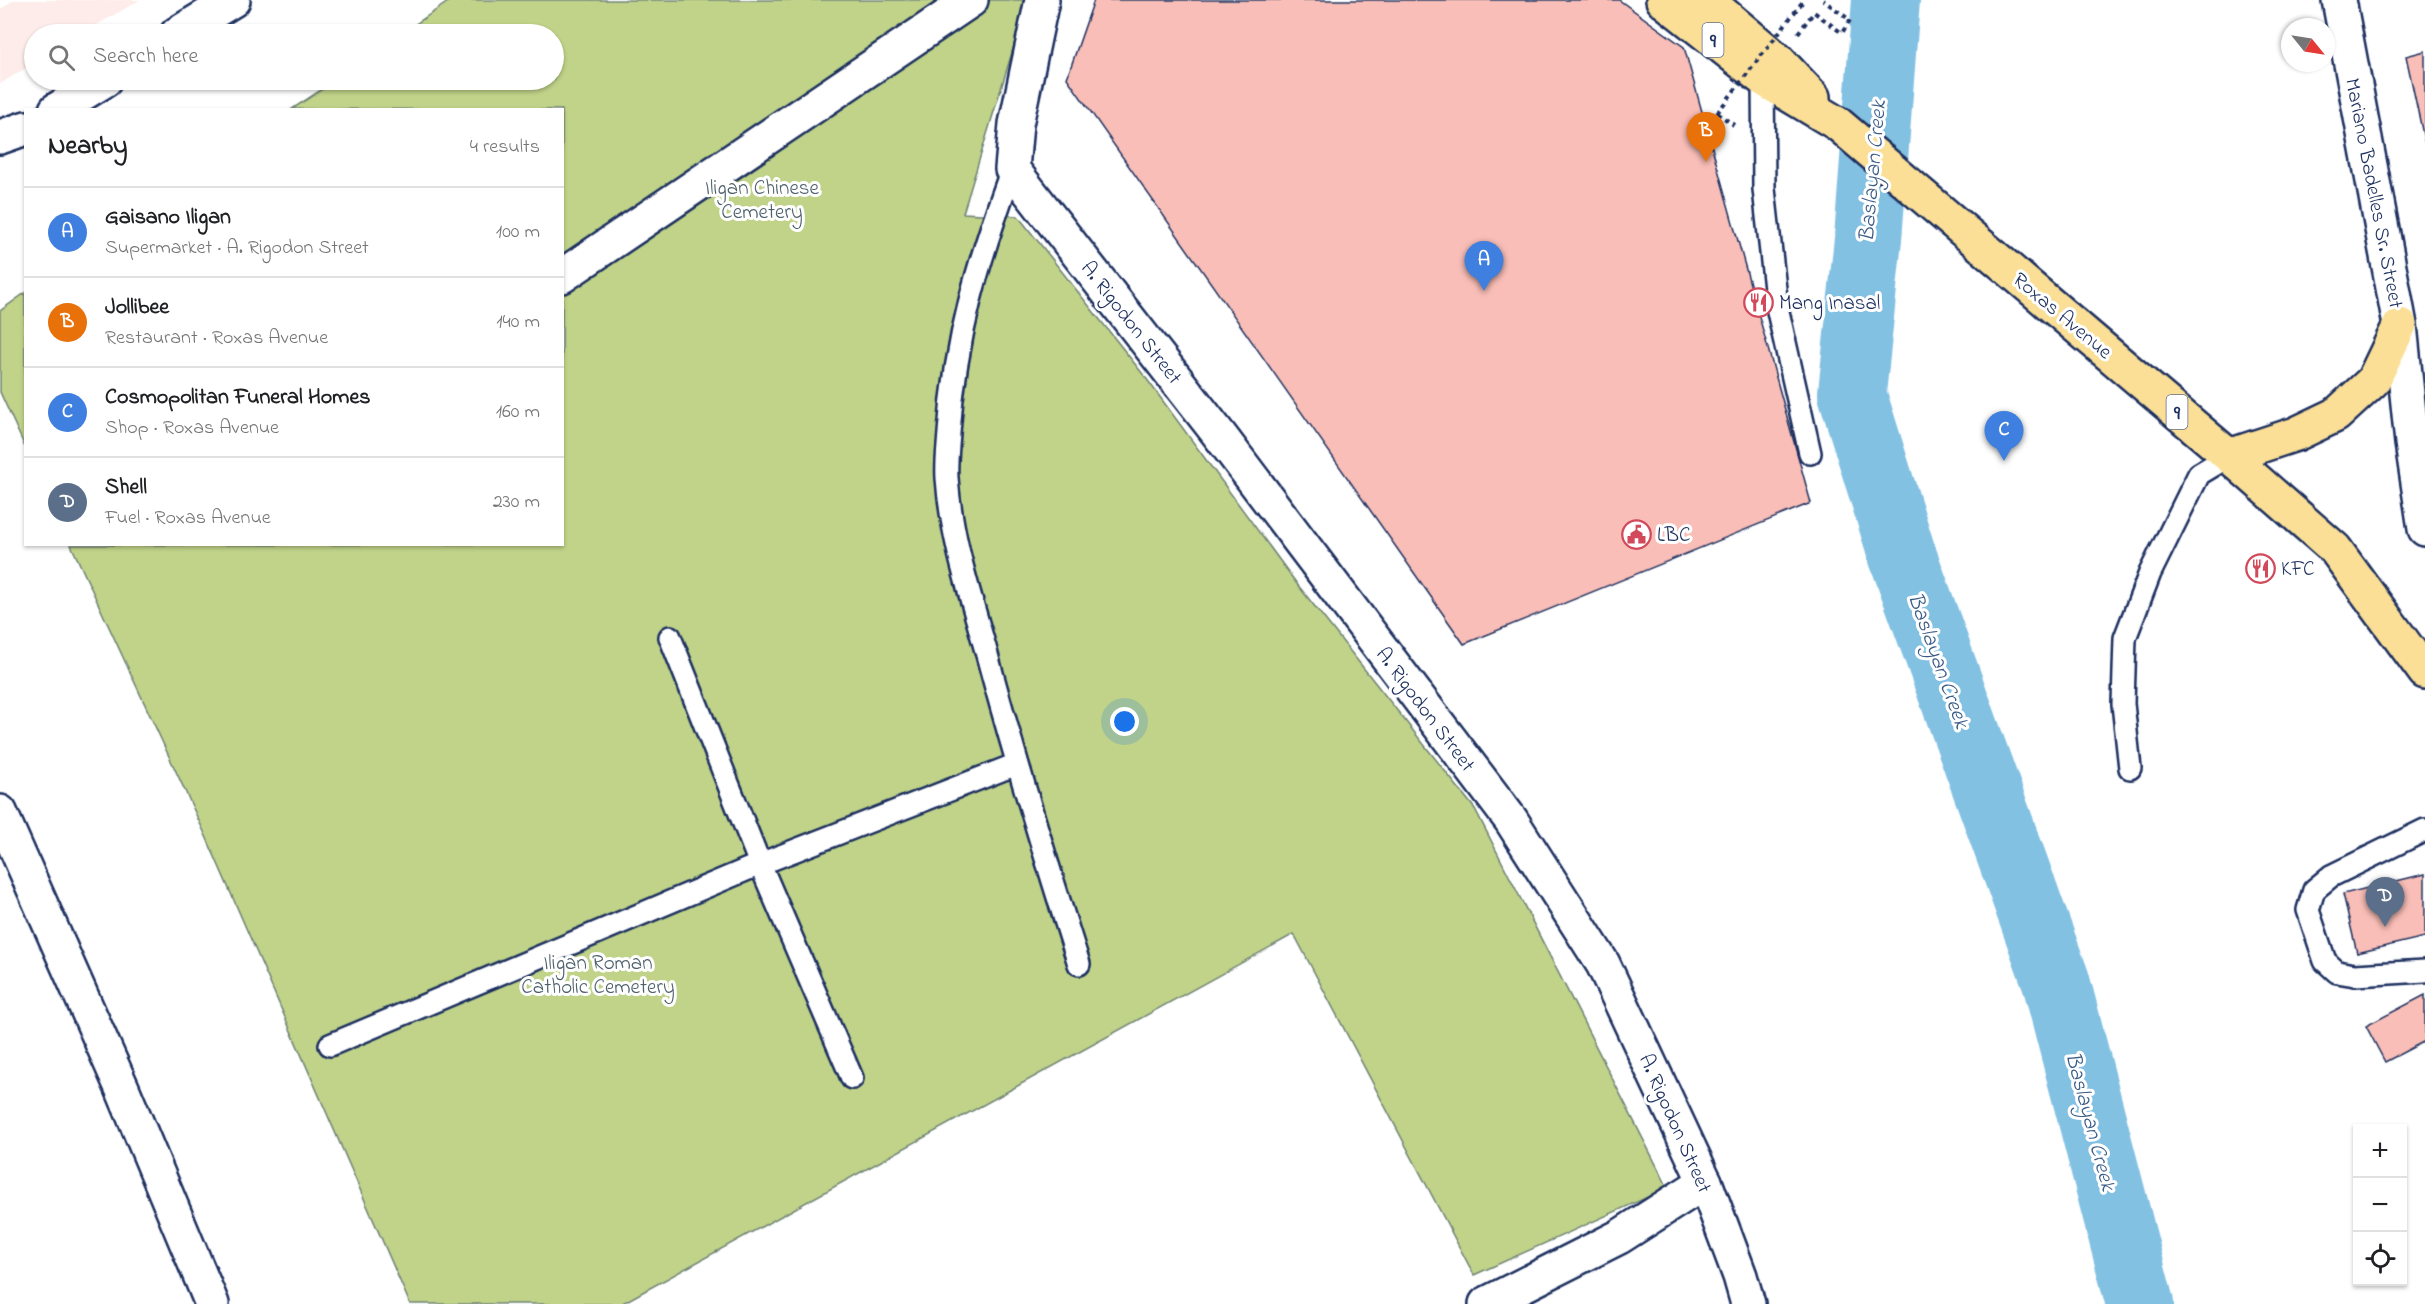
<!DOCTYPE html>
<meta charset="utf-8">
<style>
:root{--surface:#fff;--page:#f2f2f2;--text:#202124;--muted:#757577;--line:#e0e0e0;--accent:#d1495b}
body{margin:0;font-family:"Indie Flower",sans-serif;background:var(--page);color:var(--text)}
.controls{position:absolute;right:18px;bottom:18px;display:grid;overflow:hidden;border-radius:0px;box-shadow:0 2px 4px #0004}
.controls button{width:54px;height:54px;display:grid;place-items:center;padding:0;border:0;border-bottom:2px solid var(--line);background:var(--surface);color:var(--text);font:30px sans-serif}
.compass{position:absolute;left:2281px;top:18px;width:54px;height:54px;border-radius:50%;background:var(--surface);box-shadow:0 2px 4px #0004;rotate:120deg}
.you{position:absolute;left:1125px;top:722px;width:21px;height:21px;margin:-15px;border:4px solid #fff;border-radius:50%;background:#1a73e8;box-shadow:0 0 0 9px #1a73e833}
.badge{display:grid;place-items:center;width:39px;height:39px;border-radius:50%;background:var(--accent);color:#fff;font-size:20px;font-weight:700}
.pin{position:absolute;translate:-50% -50px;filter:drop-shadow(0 2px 3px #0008)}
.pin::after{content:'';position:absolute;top:32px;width:21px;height:18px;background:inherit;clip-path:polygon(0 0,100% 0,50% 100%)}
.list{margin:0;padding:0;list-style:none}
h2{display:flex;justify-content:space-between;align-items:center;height:78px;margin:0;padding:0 24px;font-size:26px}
h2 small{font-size:20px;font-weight:400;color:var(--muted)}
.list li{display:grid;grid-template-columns:39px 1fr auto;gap:18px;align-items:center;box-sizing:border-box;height:90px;padding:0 24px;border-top:2px solid var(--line)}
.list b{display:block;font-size:22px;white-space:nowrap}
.list p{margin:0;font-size:20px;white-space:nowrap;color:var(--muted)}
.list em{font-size:20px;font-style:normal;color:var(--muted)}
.icon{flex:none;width:33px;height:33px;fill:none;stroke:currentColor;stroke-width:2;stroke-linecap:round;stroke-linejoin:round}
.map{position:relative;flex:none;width:2425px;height:1304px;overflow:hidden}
.search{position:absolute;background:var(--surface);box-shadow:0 2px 4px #0004;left:24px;top:24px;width:540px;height:66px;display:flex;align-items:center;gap:15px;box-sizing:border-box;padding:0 21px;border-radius:33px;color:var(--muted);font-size:22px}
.panel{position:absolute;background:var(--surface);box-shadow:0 2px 4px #0004;left:24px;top:108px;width:540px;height:438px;border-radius:0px}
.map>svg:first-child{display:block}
</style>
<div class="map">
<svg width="2425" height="1304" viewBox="0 0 2425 1304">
<rect width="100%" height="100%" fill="#fff"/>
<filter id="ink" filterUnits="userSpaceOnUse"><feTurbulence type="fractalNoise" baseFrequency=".0167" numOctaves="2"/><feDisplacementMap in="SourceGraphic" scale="12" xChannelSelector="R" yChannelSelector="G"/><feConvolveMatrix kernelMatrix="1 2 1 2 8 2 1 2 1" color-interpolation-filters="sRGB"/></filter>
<g filter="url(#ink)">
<!-- built -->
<path fill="#fdece9" d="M13 0H140L81 34H34V63L0 84V10Z"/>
<!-- green -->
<path fill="#c0d389" stroke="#6e8174" stroke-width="1.5" d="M451 0H1028L963 213 1018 216 1146 378 1297 584 1475 809 1668 1188 1474 1275 1294 934 621 1304H410L205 834 71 545 562 544V110L292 109 336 80H554V34H401Z
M25 293V447L0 392V311Z"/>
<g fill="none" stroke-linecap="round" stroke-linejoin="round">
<!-- river -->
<path stroke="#83c1e3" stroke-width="68" d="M1886 0 1868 239 1852 393 1902 554 2056 981 2140 1304"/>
</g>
<!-- building -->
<path fill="#f9beb7" stroke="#1b2f5e" stroke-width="1.5" d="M1094 0H1619L1684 47 1811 503 1464 644 1067 78Z
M2425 51V144L2406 56Z
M2425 874V937L2357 953 2343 894Z
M2425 995V1041L2385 1062 2366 1026Z"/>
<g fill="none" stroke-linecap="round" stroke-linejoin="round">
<defs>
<path id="lane" d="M1763 79 1764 189 1777 307 1810 453
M1012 169C979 259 955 337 949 433 948 448 946 463 947 478 951 537 970 594 986 651 1014 756 1046 860 1079 964
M670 637 760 864 1017 764
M2130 768 2123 704 2125 638 2150 573 2199 474 2229 456
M2425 830 2331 876 2314 890 2308 910 2325 961 2337 972 2355 975 2425 971
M330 1045 760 864 852 1078"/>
<path id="street" d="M177 34 233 0
M56 110 105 80
M0 137 26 128
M562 276 971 0
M0 812 122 1088 212 1304
M1486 1304 1619 1237 1705 1182"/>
<path id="secondary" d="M1042 0 1016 124 1012 169 1221 437 1511 820 1603 964 1705 1182 1740 1276 1748 1304
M2339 0 2400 325 2412 443 2425 529"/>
<path id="highway" d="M1663 0 1763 79 1838 124 2229 456 2335 549 2425 672
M1707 0 1778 60 1813 97
M2229 456 2296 434 2336 415 2373 381 2400 325"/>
</defs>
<!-- lane casing -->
<use href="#lane" stroke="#1b2f5e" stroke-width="26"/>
<!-- street casing -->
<use href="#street" stroke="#1b2f5e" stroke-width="38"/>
<!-- secondary casing -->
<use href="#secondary" stroke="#1b2f5e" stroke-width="38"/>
<!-- highway casing -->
<use href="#highway" stroke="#1b2f5e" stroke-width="38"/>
<!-- path -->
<path stroke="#1b2f5e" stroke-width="4" stroke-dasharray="4.5 4.5" stroke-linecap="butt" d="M1798 33 1814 12 1842 33 1850 20 1823 0
M1717 113 1734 125"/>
<!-- lane -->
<use href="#lane" stroke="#fff" stroke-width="21"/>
<!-- street -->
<use href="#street" stroke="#fff" stroke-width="33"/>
<!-- secondary -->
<use href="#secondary" stroke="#fff" stroke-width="33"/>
<!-- highway -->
<use href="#highway" stroke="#fbdf96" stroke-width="33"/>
<!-- path-bridge -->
<path stroke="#1b2f5e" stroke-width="4" stroke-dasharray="4.5 4.5" stroke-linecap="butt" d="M1717 113 1804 0"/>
</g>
</g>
<!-- icons -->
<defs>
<symbol id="restaurant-ring" viewBox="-11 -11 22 22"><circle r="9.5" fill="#fff" stroke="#d1495b" stroke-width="1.5"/><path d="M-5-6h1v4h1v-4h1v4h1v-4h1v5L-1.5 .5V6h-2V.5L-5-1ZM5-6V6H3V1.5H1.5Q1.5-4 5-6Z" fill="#d1495b"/></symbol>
<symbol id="civic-ring" viewBox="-11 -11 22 22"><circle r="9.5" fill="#fff" stroke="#d1495b" stroke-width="1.5"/><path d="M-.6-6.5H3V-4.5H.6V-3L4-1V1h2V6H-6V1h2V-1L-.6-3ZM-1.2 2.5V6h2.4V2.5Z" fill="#d1495b"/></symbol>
</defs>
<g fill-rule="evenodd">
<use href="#restaurant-ring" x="1742" y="286" width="33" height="33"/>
<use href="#civic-ring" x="1620" y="518" width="33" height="33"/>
<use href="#restaurant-ring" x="2244" y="552" width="33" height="33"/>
</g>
<g text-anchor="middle" stroke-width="6" stroke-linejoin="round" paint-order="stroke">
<!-- shield labels -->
<g fill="#fff" stroke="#5f6d8e" stroke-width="1.5">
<rect x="1702.5" y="23" width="21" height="34" rx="4.5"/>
<rect x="2166.5" y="395" width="21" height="34" rx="4.5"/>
</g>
<g font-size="20" font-weight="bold" fill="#1b2f5e">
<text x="1713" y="47">9</text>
<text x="2177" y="419">9</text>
</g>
<!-- park labels -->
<g font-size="21" fill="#4d606b" stroke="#fff">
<text x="762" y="194">Iligan Chinese<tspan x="762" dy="24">Cemetery</tspan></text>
<text x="598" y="969">Iligan Roman<tspan x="598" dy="24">Catholic Cemetery</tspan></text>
</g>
<!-- street labels -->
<g font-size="21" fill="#1b2f5e" stroke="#fff">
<text transform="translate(2375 193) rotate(79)" y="7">Mariano Badelles Sr. Street</text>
<text transform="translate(2063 315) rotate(40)" y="7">Roxas Avenue</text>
<text transform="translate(1132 322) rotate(52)" y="7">A. Rigodon Street</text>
<text transform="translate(1426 709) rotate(53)" y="7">A. Rigodon Street</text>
<text transform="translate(1676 1123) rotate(66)" y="7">A. Rigodon Street</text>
</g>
<!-- poi labels -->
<g font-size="21" fill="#1b2f5e" stroke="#fff" text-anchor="start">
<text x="1779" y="309">Mang Inasal</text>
<text x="1657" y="541">LBC</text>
<text x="2281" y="575">KFC</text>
</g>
<!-- water labels -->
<g font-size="22" font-style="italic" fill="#3a5b86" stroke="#fff">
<text transform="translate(1871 171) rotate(-85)" y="8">Baslayan Creek</text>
<text transform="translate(1940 660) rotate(70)" y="8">Baslayan Creek</text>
<text transform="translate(2092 1121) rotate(75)" y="8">Baslayan Creek</text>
</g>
</g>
</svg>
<div class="controls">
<button>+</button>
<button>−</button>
<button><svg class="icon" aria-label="locate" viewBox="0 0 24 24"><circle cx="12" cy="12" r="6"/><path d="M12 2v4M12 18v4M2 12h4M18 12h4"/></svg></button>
</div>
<svg class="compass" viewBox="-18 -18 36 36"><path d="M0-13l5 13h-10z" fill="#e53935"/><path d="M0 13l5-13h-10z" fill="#757577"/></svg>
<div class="you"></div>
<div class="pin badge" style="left:1484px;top:291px;background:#3f7fe0">A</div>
<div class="pin badge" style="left:1706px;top:162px;background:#e8710a">B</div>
<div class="pin badge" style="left:2004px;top:461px;background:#3f7fe0">C</div>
<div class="pin badge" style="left:2385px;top:927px;background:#5c6f8a">D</div>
<div class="search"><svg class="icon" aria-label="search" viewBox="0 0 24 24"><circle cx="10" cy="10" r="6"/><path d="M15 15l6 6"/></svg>Search here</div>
<section class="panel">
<h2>Nearby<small>4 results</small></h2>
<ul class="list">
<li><span class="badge" style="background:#3f7fe0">A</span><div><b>Gaisano Iligan</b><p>Supermarket · A. Rigodon Street</p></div><em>100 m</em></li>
<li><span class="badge" style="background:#e8710a">B</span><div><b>Jollibee</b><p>Restaurant · Roxas Avenue</p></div><em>140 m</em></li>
<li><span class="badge" style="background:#3f7fe0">C</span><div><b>Cosmopolitan Funeral Homes</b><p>Shop · Roxas Avenue</p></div><em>160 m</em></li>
<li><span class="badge" style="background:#5c6f8a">D</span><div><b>Shell</b><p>Fuel · Roxas Avenue</p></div><em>230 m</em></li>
</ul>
</section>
</div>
